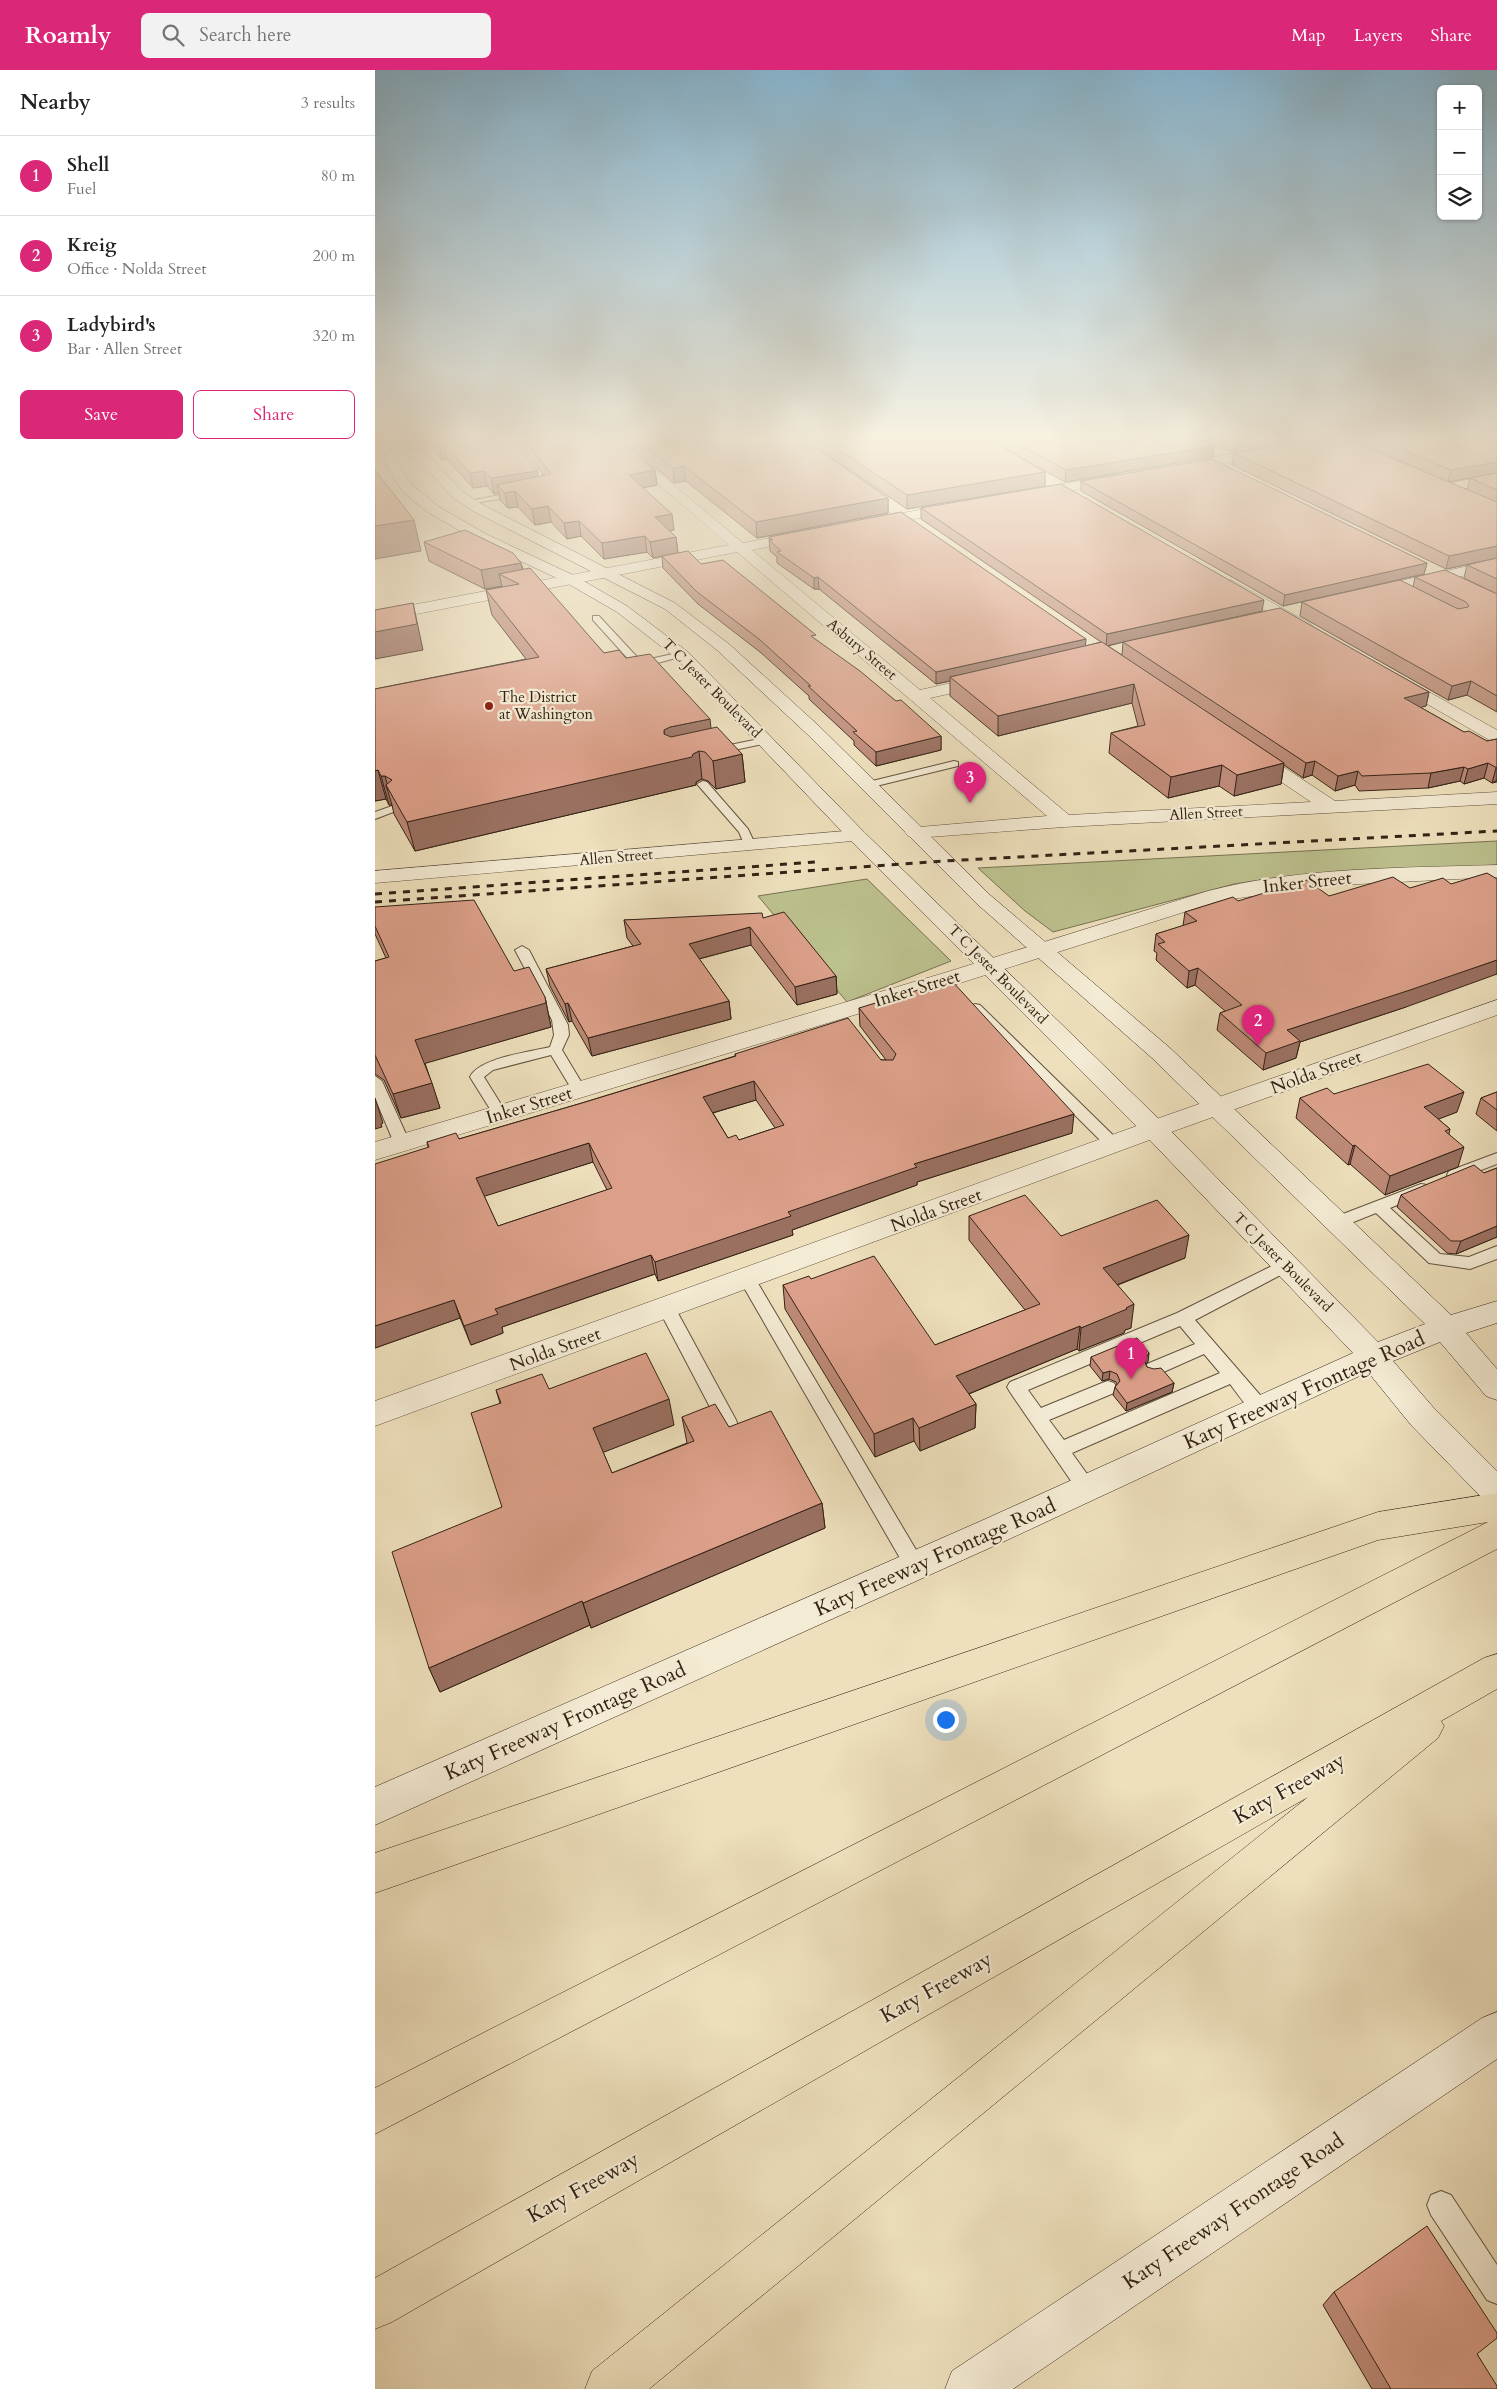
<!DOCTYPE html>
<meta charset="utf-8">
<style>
:root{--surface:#fff;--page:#f2f2f2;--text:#202124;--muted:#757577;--line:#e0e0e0;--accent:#db2777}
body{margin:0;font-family:Cardo,serif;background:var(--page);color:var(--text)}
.controls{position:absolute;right:15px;top:15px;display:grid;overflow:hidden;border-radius:8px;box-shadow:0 1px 4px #0004}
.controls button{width:45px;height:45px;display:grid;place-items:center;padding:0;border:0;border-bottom:1px solid var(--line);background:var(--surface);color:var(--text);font:25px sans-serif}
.you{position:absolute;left:570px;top:1649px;width:18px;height:18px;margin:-12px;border:4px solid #fff;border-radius:50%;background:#1a73e8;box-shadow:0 0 0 8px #1a73e833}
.badge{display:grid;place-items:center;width:32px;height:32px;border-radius:50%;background:var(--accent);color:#fff;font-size:16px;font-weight:700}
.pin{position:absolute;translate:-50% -41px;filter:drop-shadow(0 1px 2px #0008)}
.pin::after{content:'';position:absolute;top:26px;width:18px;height:15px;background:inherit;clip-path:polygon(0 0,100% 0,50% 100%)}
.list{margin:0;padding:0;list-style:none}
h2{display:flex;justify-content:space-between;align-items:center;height:65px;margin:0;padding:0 20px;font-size:21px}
h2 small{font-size:16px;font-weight:400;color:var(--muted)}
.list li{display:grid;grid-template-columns:32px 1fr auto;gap:15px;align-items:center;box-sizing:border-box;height:80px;padding:0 20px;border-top:1px solid var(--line)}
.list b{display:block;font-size:19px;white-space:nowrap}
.list p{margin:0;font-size:16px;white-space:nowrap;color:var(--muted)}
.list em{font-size:16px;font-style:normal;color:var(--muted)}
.actions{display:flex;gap:10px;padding:15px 20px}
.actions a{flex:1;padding:11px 0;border:1px solid var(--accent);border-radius:8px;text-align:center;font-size:18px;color:var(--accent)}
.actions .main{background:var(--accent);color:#fff}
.icon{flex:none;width:28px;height:28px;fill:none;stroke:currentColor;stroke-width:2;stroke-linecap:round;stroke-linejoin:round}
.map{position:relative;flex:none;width:1122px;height:2319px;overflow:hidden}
header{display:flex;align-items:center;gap:30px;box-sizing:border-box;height:70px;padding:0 25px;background:var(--accent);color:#fff}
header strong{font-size:24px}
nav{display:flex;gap:28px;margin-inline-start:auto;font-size:18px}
.search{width:350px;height:45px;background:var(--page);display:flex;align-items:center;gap:12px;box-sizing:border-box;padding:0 18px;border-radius:8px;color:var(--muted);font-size:19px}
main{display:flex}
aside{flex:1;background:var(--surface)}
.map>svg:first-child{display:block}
</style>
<header>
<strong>Roamly</strong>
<div class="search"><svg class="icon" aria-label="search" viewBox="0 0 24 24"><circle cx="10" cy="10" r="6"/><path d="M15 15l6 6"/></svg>Search here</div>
<nav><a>Map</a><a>Layers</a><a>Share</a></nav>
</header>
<main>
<aside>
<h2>Nearby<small>3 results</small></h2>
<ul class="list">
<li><span class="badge">1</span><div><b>Shell</b><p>Fuel</p></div><em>80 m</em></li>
<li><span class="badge">2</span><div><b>Kreig</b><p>Office · Nolda Street</p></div><em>200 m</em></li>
<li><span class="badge">3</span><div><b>Ladybird's</b><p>Bar · Allen Street</p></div><em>320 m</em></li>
</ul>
<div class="actions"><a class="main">Save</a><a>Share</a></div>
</aside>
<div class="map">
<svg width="1122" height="2319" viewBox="0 0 1122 2319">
<rect width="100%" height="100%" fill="#eee0bd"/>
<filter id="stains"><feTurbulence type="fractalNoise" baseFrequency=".004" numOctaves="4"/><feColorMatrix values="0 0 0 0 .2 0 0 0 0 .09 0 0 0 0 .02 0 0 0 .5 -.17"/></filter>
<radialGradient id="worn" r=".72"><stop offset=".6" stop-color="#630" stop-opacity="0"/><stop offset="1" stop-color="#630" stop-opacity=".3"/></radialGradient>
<!-- green -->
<path fill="#bcc18e" stroke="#787252" d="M1122 771V795L898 808 859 814 678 862 650 841 603 798Z
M492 809 576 891 472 932 383 826Z"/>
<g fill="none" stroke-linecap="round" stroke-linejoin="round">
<defs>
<path id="service" d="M146 421 150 423 149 425 93 434 89 432Z
M218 546H224L262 587 275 589 307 582 312 585 275 595 256 592 218 550Z
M389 668 393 669V673L340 684 335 681 340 678Z
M579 691 583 692V696L493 718 487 715 489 713Z
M328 711 332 712 373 759 381 776 379 779H371L364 762 322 714Z
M17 736 23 739 21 741 0 749V742Z
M147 876 154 880 193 955 194 965 187 980 211 1020 204 1025 199 1023 176 985 118 1000 109 1007 132 1044 125 1049 120 1047 95 1007C104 988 154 982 175 977L179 965 177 950 140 880Z
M600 934 605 935 744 1071 747 1075 744 1079H734L595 941 593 938Z
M0 1006 7 1011 35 1073 32 1077H22L19 1073 0 1028Z
M1122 1083V1094L1080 1110 1074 1109 1072 1105 1074 1101Z
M1046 1114 1052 1115 1054 1119 1052 1123 1015 1138 1065 1184 1094 1187 1122 1176V1189L1095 1199 1054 1193 1001 1143 961 1159 955 1157 953 1153 955 1149Z
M911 1189 917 1191 919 1195 917 1199 820 1250 892 1333 895 1338 892 1343C876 1348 864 1325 855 1314L697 1383 722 1418 719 1424 712 1426 705 1424 635 1322 632 1317 635 1312 802 1243ZM805 1256 820 1274 772 1294 769 1299 772 1304 778 1306 784 1304 829 1284 845 1303 689 1370 674 1350 739 1323 742 1318 739 1313 733 1311 727 1313 666 1338 653 1320Z
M372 1203 378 1205 547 1490 550 1496 547 1502 540 1505 533 1502 364 1209 366 1205Z
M292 1232 298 1234 361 1350 363 1355 361 1360 354 1362 347 1360 283 1238 286 1234Z
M1066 2121 1076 2125 1122 2195V2234L1112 2230 1056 2145 1052 2135 1056 2125Z"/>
<path id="minor" d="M231 369H244L368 473 431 461 436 462 438 465 436 468 377 480 545 620 612 605 618 606 620 610 618 614 555 628 694 745 936 732 871 688 868 684 871 680H883L960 731 1122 722V734L689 757 540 768 533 766 530 762 533 758 672 746 362 482 0 552V542L354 475Z
M896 377 902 381 900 384 805 401 799 397 805 393Z
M743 404 750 408 748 411 655 428 648 424 655 420Z
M1122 404V412L1072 422 1065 418 1072 414Z
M583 433 588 434 590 437 588 440 495 457 488 453 495 449Z
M1122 490V498L997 527 989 522 997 517Z
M856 510 936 554 938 557 936 560H924L851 518 848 515 851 512Z
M1022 604 1122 660V672L1116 671 1016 613 1014 609 1016 605Z
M482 760 489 762 492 766 489 770 0 813V801Z
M1122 795V807L945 816 844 831 585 913 0 1090V1072L569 903 833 821C926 797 1026 798 1122 795Z
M1122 930V945L788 1065 0 1356V1331L770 1053Z"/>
<path id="secondary" d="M22 376 50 382 88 422 108 435 300 533 354 574 444 656 615 825 795 978 1076 1245 1122 1231V1253L1091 1263 1122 1299V1330L1111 1326 1065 1272 1018 1291 1058 1337 1122 1401V1435L1110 1431 1036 1355 993 1302 630 1471 0 1755V1717L606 1451 978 1283 770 1065 475 770 301 588 242 542 190 512 101 470 54 443 28 422 7 389 18 377ZM25 384 42 388 78 428 98 441 290 539 342 580 432 664 601 833 777 988 1050 1254 1003 1272 788 1053 489 762 313 582 252 536 200 506 111 464 64 437 38 416 20 389Z
M1122 1942V1989L638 2319H570L577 2301 1107 1948Z"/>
<path id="motorway" d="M1122 1423V1479L0 2064V2018L1113 1452 1003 1470 0 1823V1783L1003 1442Z
M1122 1584V1619L1066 1651 1069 1656 1063 1668 274 2319H210L217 2301 933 1727 17 2252 0 2259V2208L1109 1588Z"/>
</defs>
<!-- service casing -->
<use href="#service" stroke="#62523f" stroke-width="2"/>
<!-- minor casing -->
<use href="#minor" stroke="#62523f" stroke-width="1"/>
<!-- secondary casing -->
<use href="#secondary" stroke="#342215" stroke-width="1"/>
<!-- motorway casing -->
<use href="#motorway" stroke="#342215" stroke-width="1"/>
<!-- service -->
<use href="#service" fill="#f4ebd4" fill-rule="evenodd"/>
<!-- minor -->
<use href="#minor" fill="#f4ebd4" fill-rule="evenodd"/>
<!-- secondary -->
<use href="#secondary" fill="#f4ebd4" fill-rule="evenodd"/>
<!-- motorway -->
<use href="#motorway" fill="#eee0bd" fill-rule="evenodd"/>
<!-- rail -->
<path stroke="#342215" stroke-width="3" stroke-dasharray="7 7" stroke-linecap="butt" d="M0 824 441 792
M0 832 569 791 1122 761"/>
</g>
<!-- wall -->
<path fill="#bd8a77" stroke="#342215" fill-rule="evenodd" d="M49 369H139L162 401 163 407 169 406 141 369H243L280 400 282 415 268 418 299 460H294L301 467 303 483 278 488 272 482 229 489 206 466 192 469 176 452 160 455 143 437 133 438 125 430 124 423 119 424 112 416 98 418 72 389 67 390 60 381 57 370 51 371Z
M246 369H357L361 373 513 428V443L382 468 311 411 299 413Z
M441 369H613L619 372V369H825L839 376 838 387 690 412 627 377 670 402V416L532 439 444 379V374L441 372Z
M828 369H944L859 383Z
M981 369H1122V642L1092 625 1073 630 925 546 927 532 1038 517 1040 507 1120 523 1089 508 1092 495 1104 492 1071 499 857 395 859 383 1048 401 980 371ZM1095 408 1092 420 1074 412Z
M706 411 1052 493 1049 504 908 536 706 421Z
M546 438 887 541 1054 622 1051 636 1045 637 1089 662 1112 671 1122 669V712L1117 713 1109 708 1089 714 1085 711 1053 718 984 721 980 715 960 721 937 705 928 708 909 695 906 714 859 726 844 716 793 728 734 683 736 663 763 656 757 633 623 666 575 626V611L561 614 444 519H439L402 493V487L395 481 394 467 711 576 726 572 546 449ZM748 572 747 585 733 576Z
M49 472 146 493 148 499 229 583 251 588 367 684 370 712 341 719 333 711 327 709 321 712V715L40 781 19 744 17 735H14L11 729 0 731V619L151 589 117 545 111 520 127 517V516L110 519 54 491Z
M287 486 326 494 441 570 566 666V680L501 696 479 675V671L434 629V626L385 582 323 534 288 498Z
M863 831 1031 937 925 972 921 988 888 1000 842 960 845 943 850 941 820 915 812 918 781 890 782 883 779 881 781 864 808 856 810 842Z
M0 837 139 901 170 927 176 957 50 993 65 1038 26 1048 9 1010 0 1004V891L11 888 0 864Z
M388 848 461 906 462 924 422 935 376 875 324 889 354 931 356 949 217 986 197 951 194 952 175 916 171 899 258 876 252 868 249 850Z
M484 938 697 1063 542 1112V1115L417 1160 418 1165 362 1184 283 1211 280 1204 127 1257 128 1263 96 1275 85 1248 0 1278 53 1077 52 1072 84 1069 207 1033 360 986V984L511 990 485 956ZM381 1030 400 1058 364 1070 353 1068 338 1043ZM218 1092 232 1120 123 1156 109 1126Z
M1122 1022V1061L1101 1044 1106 1028Z
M959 1024 1082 1042 1063 1049 1075 1059 1074 1064 1083 1097 1010 1125 975 1094 973 1095 921 1048 925 1028Z
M1122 1098V1167L1081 1184 1072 1183 1022 1137 1026 1125 1109 1103Z
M594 1146 686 1166 810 1188 743 1215 756 1258 750 1260 749 1263 704 1281 702 1279 594 1324 601 1334 600 1358 545 1381 539 1371 500 1387 410 1239 408 1215 436 1209 560 1275 650 1240 594 1170Z
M716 1287 773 1292 771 1294 772 1297 799 1313 797 1322 751 1341 738 1325 740 1317 742 1314 741 1312 734 1309 727 1311 715 1296Z
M174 1319 299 1355 228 1382 237 1403 312 1373 307 1347 354 1357 447 1433 450 1458 216 1558 215 1555 65 1622 54 1598 127 1437 125 1333 121 1320Z
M959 2222 1102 2284 1122 2319H997L948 2235Z"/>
<!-- shaded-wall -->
<path fill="#9a7061" stroke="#342215" d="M51 369H57V370L51 371Z
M878 369H944L859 383 861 372Z
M69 374 72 389 67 390 64 375Z
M839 376 838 387 690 412 691 400Z
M1122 392V403L1073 412 1076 400Z
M309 396 311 411 299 413 298 398Z
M280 400 282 415 256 420 254 405Z
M109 401 112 416 98 418 95 403Z
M162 401 165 416 122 415 124 423 119 424 116 408Z
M670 402V416L532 439V425Z
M140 421 143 437 133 438 130 423Z
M513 428V443L382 468 381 452Z
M173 436 176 452 160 455 157 439Z
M297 444 299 460 282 463 280 447Z
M39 450 46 481 0 489V456Z
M204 451 206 466 192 469 189 453Z
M270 466 272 482 229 489 227 473Z
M301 467 303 483 278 488 275 472Z
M1122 476V488L1071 499 1074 486Z
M146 493 150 512 124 504 127 516 110 519 106 500Z
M1052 493 1049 504 908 536 910 525Z
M443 507 444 519H439V508Z
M889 530 887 541 731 576 732 564Z
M38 533 48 580 0 589V562Z
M711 569 710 581 575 607V611L561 614V602Z
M1096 611 1092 625 1073 630 1077 616Z
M759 614 757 633 623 666V646Z
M1054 622 1051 636 1025 643 1029 628Z
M335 649 338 677 299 685 293 692 289 660 295 657Z
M566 666V680L501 696V682Z
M324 681 327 709 321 712V715L40 781 32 752 318 684Z
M367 684 370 712 341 719 338 691Z
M940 691 937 705 928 708 931 693Z
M909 693 906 714 859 726 862 705Z
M1113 693 1109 708 1089 714 1093 699Z
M847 695 844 716 793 728 796 707Z
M1089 697 1085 711 1053 718 1056 703Z
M1121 698H1122V709L1121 711 1117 713Z
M3 700 11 729 0 731V701Z
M983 701 980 715 960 721 963 706Z
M6 706H10L14 720 11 715 17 735H14Z
M375 857 376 875 316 891 314 874Z
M1122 890V904L1031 937 925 972 921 988 888 1000 891 983 912 960Z
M823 898 820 915 812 918 814 901Z
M461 906 462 924 422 935 420 917Z
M170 927 176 957 48 994 40 970Z
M354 931 356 949 217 986 213 968Z
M193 933 197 951 194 952 190 934Z
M379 1011 381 1030 330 1045 328 1027Z
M57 1013 65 1038 26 1048 18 1024Z
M1089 1022 1082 1042 1043 1057 1049 1037Z
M0 1028 8 1053 6 1054 7 1057 0 1059Z
M699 1044 697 1063 542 1112V1115L417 1160 418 1165 283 1211 280 1192 539 1094Z
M214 1073 218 1092 107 1127 101 1108Z
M980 1075 975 1094 973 1095 978 1076Z
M1089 1077 1083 1097 1010 1125 1015 1106Z
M1122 1156V1167L1081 1184 1086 1171Z
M814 1165 810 1188 726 1221 728 1198Z
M276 1185 280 1204 127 1257 128 1263 96 1275 89 1256 120 1239Z
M79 1230 85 1248 0 1278V1256Z
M759 1234 756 1258 750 1260 749 1263 704 1281 706 1258Z
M705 1256 702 1279 581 1329V1306Z
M774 1283 773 1292 767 1298 769 1290Z
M735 1301 734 1309 727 1311 728 1303Z
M799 1313 797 1322 751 1341 752 1333Z
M294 1329 299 1355 224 1384 218 1358Z
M601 1334 600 1358 545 1381 544 1358Z
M538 1348 539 1371 500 1387 499 1364Z
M447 1433 450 1458 216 1558 208 1533Z
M207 1531 215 1555 65 1622 54 1598Z"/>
<!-- building -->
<path fill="#dca08a" stroke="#342215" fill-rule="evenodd" d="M58 369H139L162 401 116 408 109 401 95 403 69 374 64 375Z
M149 369H243L280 400 254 405 297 444 280 447 301 467 275 472 270 466 227 473 204 451 189 453 173 436 157 439 140 421 130 423 122 415 176 404Z
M262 369H357L361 373 365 372 371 376 418 369H428L513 428 381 452 309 396 298 398Z
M448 369H613L670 402 532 425Z
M633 369H825L839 376 691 400Z
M854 369H878L861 372Z
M945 369H971L1122 432V476L1074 486 859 383Z
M1002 369H1122V392L1076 400Z
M837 389 1052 493 910 525 706 411Z
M0 400 39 450 0 456Z
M1122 403V420L1095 408Z
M686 414 889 530 732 564 546 438Z
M526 442 711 569 561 602 443 507 439 508 402 482 406 481 394 470H398L394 467Z
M90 460 138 483 146 493 106 500 49 472Z
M313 481 326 494 348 490 441 565 436 566 485 601 521 631 526 630 566 666 501 682 478 662 482 661 433 616H436L384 569 322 522 287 486Z
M1122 488V509L1092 495Z
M155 498 229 583 244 580 251 588 275 584 335 649 295 657 289 660V664L296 667 342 657 367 684 338 691 330 682 324 681 318 684 317 687 32 752 11 715 17 710 10 706H6L3 700 0 701V619L164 587 111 520 144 514 124 504Z
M1070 500 1122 524V626L1096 611 1077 616 927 532 1025 510 1083 539 1093 537 1094 536 1091 532 1040 507Z
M38 533 42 554 0 562V540Z
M905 538 1054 622 1029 628 1089 662 1094 661 1112 671 1122 669V698L1113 693 1093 699 1089 697 1056 703 987 706 983 701 963 706 940 691 931 693 748 572Z
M727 572 909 693 862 705 847 695 796 707 736 663 770 655 759 614 623 646 575 607Z
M1112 803 1122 809V890L1035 920 912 960 925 971 891 983 845 943 867 935 823 898 814 901 783 874 790 872 781 864 822 851 810 842 858 827 863 831 932 810 954 826 1018 807 1035 818 1068 808 1076 814Z
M99 830 139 901 154 897 170 927 171 933 40 970 57 1013 18 1024 0 985V891L14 887 0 856V837Z
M409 842 461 906 420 917 375 857 314 874 354 931 213 968 193 933 190 934 171 899 266 874 249 850 387 843 388 848Z
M576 910 699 1044 539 1094 542 1097 413 1142 416 1146 360 1165 280 1192 276 1185 120 1239 123 1244 89 1256 79 1230 0 1256V1094L54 1077 52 1072 81 1063 84 1069 207 1033 361 986 360 984 473 948 506 990H518L521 984 484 938ZM379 1011 409 1055 364 1070 361 1065 353 1068 328 1027ZM214 1073 237 1118 123 1156 101 1108Z
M1053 994 1089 1022 1049 1037 1075 1059 1070 1061 1089 1077 1015 1106 980 1075 978 1076 925 1028 952 1018 959 1024Z
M1122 1022V1040L1106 1028Z
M1099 1095 1109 1103 1122 1098V1156L1086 1171H1076L1026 1125Z
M650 1125 686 1166 782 1130 814 1165 728 1198 759 1234 751 1238 752 1239 706 1258 705 1256 581 1306 601 1334 544 1358 538 1348 499 1364 408 1215 434 1206 436 1209 499 1186 560 1275 665 1234 594 1146Z
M762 1268 774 1283 769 1290 772 1297 779 1299 786 1298 799 1313 752 1333 740 1317 745 1311 742 1304 735 1301 728 1303 716 1287Z
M271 1283 294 1329 218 1358 237 1403 319 1371 307 1347 340 1334 354 1357 396 1341 447 1433 208 1533 207 1531 54 1598 17 1482 127 1437 96 1343 126 1333 121 1320 167 1304 174 1319Z
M1052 2156 1122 2263V2268L1102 2284 1122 2316V2319H1016L959 2222Z"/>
<!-- sky -->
<linearGradient id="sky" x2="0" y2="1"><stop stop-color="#88b8d4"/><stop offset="0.53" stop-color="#f7f1e1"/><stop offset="1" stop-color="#f7f1e1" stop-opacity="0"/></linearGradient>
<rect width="1122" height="693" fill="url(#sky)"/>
<!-- markers -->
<circle fill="#8f2418" stroke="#f4ebd4" stroke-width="2" cx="114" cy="636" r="5"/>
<g text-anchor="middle" stroke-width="4.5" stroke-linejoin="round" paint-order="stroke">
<!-- far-street labels -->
<g font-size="15" fill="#342215" stroke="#f4ebd4">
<text transform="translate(487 579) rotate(40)" y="5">Asbury Street</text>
<text transform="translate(337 618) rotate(45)" y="5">T C Jester Boulevard</text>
<text transform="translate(831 743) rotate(-3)" y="5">Allen Street</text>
<text transform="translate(241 787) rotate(-5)" y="5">Allen Street</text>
<text transform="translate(623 904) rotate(45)" y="5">T C Jester Boulevard</text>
<text transform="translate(908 1192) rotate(45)" y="5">T C Jester Boulevard</text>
</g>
<!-- far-poi labels -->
<g font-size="15" fill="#342215" stroke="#f4ebd4" text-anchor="start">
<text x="124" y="632">The District<tspan x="124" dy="17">at Washington</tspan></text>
</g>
<!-- street labels -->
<g font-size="18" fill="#342215" stroke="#f4ebd4">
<text transform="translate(932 812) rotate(-6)" y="6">Inker Street</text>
<text transform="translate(542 918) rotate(-17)" y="6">Inker Street</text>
<text transform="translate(941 1002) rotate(-20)" y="6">Nolda Street</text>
<text transform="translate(154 1035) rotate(-17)" y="6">Inker Street</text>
<text transform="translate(561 1140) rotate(-20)" y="6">Nolda Street</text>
<text transform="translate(180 1279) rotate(-20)" y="6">Nolda Street</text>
</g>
<!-- near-street labels -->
<g font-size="21" fill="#342215" stroke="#f4ebd4">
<text transform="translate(929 1320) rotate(-24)" y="7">Katy Freeway Frontage Road</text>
<text transform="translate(560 1487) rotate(-24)" y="7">Katy Freeway Frontage Road</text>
<text transform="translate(190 1651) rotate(-24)" y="7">Katy Freeway Frontage Road</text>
<text transform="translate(914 1718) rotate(-29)" y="7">Katy Freeway</text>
<text transform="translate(561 1917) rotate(-29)" y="7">Katy Freeway</text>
<text transform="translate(208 2117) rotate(-29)" y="7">Katy Freeway</text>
<text transform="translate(858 2141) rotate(-34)" y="7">Katy Freeway Frontage Road</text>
</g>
</g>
<rect width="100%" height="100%" filter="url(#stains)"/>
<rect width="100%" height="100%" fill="url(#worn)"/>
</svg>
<div class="controls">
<button>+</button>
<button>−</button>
<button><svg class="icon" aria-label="layers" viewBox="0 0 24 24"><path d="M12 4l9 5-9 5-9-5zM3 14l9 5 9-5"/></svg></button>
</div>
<div class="you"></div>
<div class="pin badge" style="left:756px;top:1309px">1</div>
<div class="pin badge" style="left:883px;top:976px">2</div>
<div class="pin badge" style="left:595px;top:733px">3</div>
</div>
</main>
